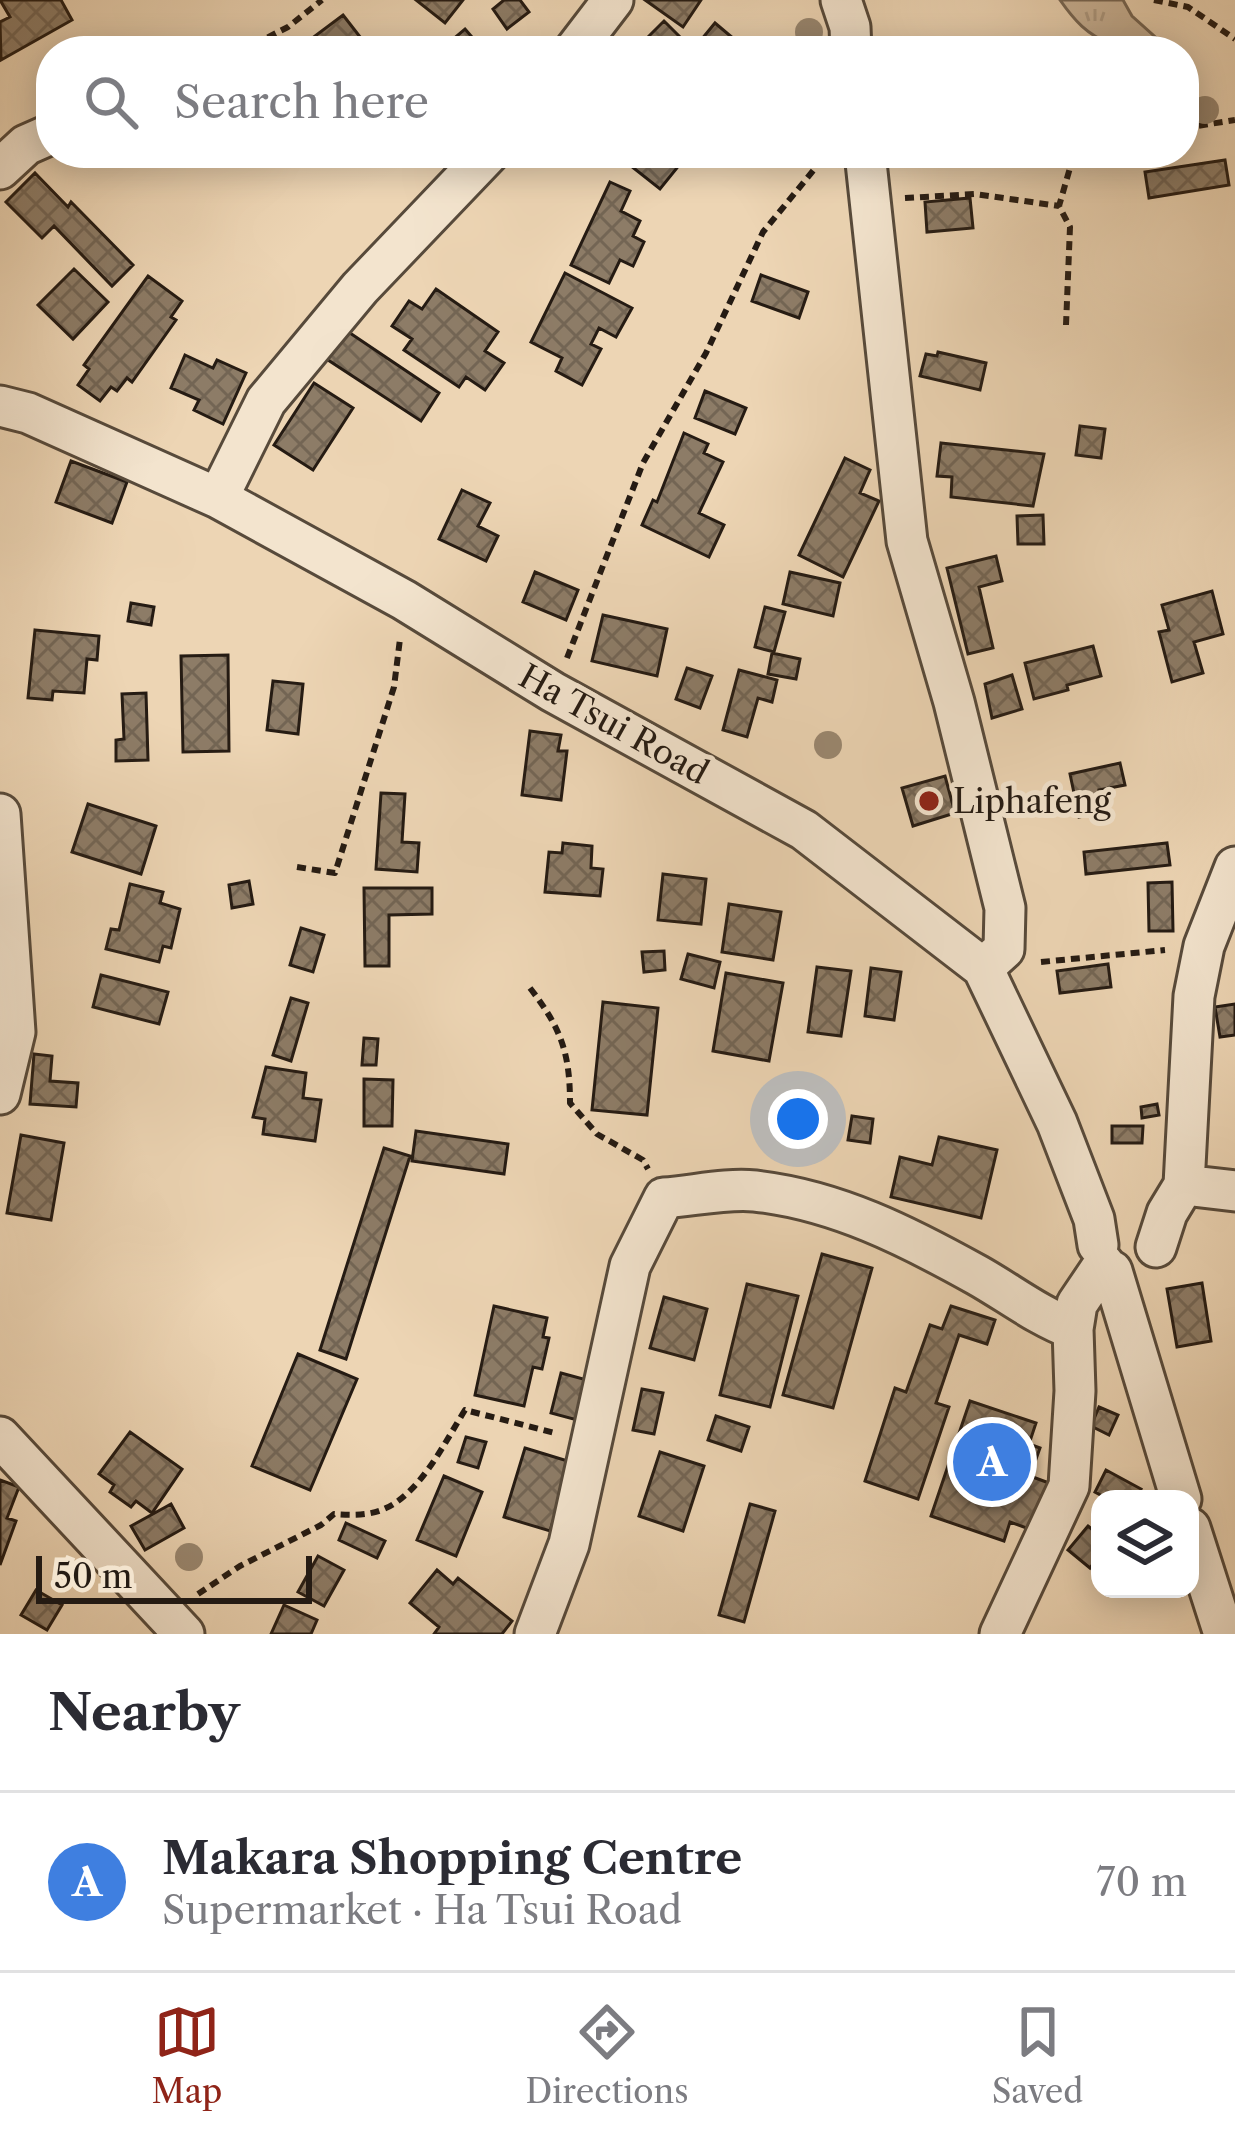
<!DOCTYPE html>
<meta charset="utf-8">
<style>
:root{--surface:#fff;--page:#f7f7f7;--text:#2b2b33;--muted:#7c7c81;--line:#e1e1e2;--accent:#8f2418}
body{margin:0;font-family:"Libre Caslon Text",serif;background:var(--page);color:var(--text)}
.controls{position:absolute;right:36px;bottom:36px;display:grid;overflow:hidden;border-radius:24px;box-shadow:0 6px 30px #0003}
.controls button{width:108px;height:108px;display:grid;place-items:center;padding:0;border:0;border-bottom:3px solid var(--line);background:var(--surface);color:var(--text);font:60px sans-serif}
.scale{position:absolute;left:36px;bottom:30px;width:276px;box-sizing:border-box;padding-left:12px;border:6px solid #251b13;border-top:0;font-size:33px;line-height:42px;white-space:nowrap;color:#251b13;-webkit-text-stroke:9px #f3e4ce;paint-order:stroke}
.you{position:absolute;left:798px;top:1119px;width:42px;height:42px;margin:-30px;border:9px solid #fff;border-radius:50%;background:#1a73e8;box-shadow:0 0 0 18px #1a73e833}
.badge{display:grid;place-items:center;width:78px;height:78px;border-radius:50%;background:var(--accent);color:#fff;font-size:39px;font-weight:700}
.pin{position:absolute;translate:-50% -50%;border:6px solid #fff;box-shadow:0 3px 12px #0006}
.list{margin:0;padding:0;list-style:none}
h2{display:flex;justify-content:space-between;align-items:center;height:156px;margin:0;padding:0 48px;font-size:51px}
h2 small{font-size:39px;font-weight:400;color:var(--muted)}
.list li{display:grid;grid-template-columns:78px 1fr auto;gap:36px;align-items:center;box-sizing:border-box;height:180px;padding:0 48px;border-top:3px solid var(--line)}
.list b{display:block;font-size:45px;white-space:nowrap}
.list p{margin:0;font-size:39px;white-space:nowrap;color:var(--muted)}
.list em{font-size:39px;font-style:normal;color:var(--muted)}
.icon{flex:none;width:66px;height:66px;fill:none;stroke:currentColor;stroke-width:2;stroke-linecap:round;stroke-linejoin:round}
.map{position:relative;flex:none;width:1235px;height:1634px;overflow:hidden}
.search{position:absolute;background:var(--surface);box-shadow:0 6px 30px #0003;left:36px;right:36px;top:36px;height:132px;display:flex;align-items:center;gap:30px;box-sizing:border-box;padding:0 42px;border-radius:48px;color:var(--muted);font-size:45px}
.sheet{height:336px;background:var(--surface)}
nav{display:flex;justify-content:space-around;align-items:center;box-sizing:border-box;height:168px;border-top:3px solid var(--line);background:var(--surface);font-size:33px;color:var(--muted)}
nav a{display:grid;justify-items:center;gap:6px}
nav .on{color:var(--accent)}
.map>svg:first-child{display:block}
</style>
<div class="map">
<svg width="1235" height="1634" viewBox="0 0 1235 1634">
<defs>
<pattern id="grass-tufts" width="24" height="20" patternUnits="userSpaceOnUse" patternTransform="scale(3)"><rect width="24" height="20" fill="#cbb599"/><path d="M3 7l-1-3M5 7V3M7 7l1-3M15 17l-1-3M17 17v-4M19 17l1-3" fill="none" stroke="#ae9b83"/></pattern>
<pattern id="building-cross-hatch" width="8" height="8" patternUnits="userSpaceOnUse" patternTransform="scale(3)"><rect width="8" height="8" fill="#8d7c67"/><path d="M0 0l8 8M0 8l8-8" fill="none" stroke="#736554"/></pattern>
</defs>
<rect width="100%" height="100%" fill="#edd5b4"/>
<filter id="stains"><feTurbulence type="fractalNoise" baseFrequency=".00167" numOctaves="4"/><feColorMatrix values="0 0 0 0 .2 0 0 0 0 .09 0 0 0 0 .02 0 0 0 .5 -.17"/></filter>
<radialGradient id="worn" r=".72"><stop offset=".6" stop-color="#630" stop-opacity="0"/><stop offset="1" stop-color="#630" stop-opacity=".3"/></radialGradient>
<!-- grass -->
<path fill="url(#grass-tufts)" stroke="#786856" stroke-width="3" d="M1060 0H1123L1132 16 1163 44V51H1114L1111 44C1087 35 1074 20 1060 0Z"/>
<!-- building -->
<path fill="url(#building-cross-hatch)" stroke="#251b13" stroke-width="3" d="M0 0H61L72 20 1 60 0 22 10 17Z
M416 0H463L445 23Z
M504 0H520L529 12 507 29 493 9Z
M645 0H701L683 27Z
M343 15 371 51H295Z
M664 21 686 43 678 51H639L636 49Z
M715 23 734 39 730 42 740 51H692Z
M465 29 484 51H439Z
M634 153H689L660 189 626 162Z
M970 153H1019L1018 164 970 160Z
M1225 160 1229 185 1149 198 1145 172Z
M35 173 68 207 71 202 133 265 112 286 54 226 42 238 6 202Z
M610 182 630 191 621 211 640 221 633 236 644 242 633 266 620 260 609 283 571 265Z
M970 198 973 228 927 232 925 202Z
M74 269 108 302 73 339 38 305Z
M565 273 632 308 616 337 599 328 591 344 601 349 582 385 556 371 562 358 531 342Z
M761 275 808 292 799 318 752 301Z
M148 276 182 301 171 317 176 320 132 382 127 378 117 391 111 387 100 401 78 385 89 369 84 365Z
M436 289 498 332 485 351 504 363 485 390 466 377 459 387 404 350 412 339 392 326 409 301 422 309Z
M344 329 439 393 421 421 325 358Z
M938 352 986 363 980 390 920 376 926 354 937 356Z
M185 355 213 368 217 360 246 373 223 424 194 410 199 400 171 388Z
M314 383 353 408 313 470 274 445Z
M705 391 746 408 735 434 695 418Z
M1080 426 1105 429 1101 458 1076 455Z
M684 433 708 444 704 453 723 462 699 513 724 525 709 557 642 525 653 500 657 502Z
M941 443 1044 454 1033 506 951 497 952 477 937 476Z
M845 458 870 470 860 493 879 501 843 577 799 555Z
M71 461 127 482 112 523 56 502Z
M462 490 490 503 478 526 498 536 486 561 439 539Z
M1043 515 1044 544H1018L1017 516Z
M996 556 1002 581 979 587 993 648 968 654 947 568Z
M535 572 578 590 566 620 523 602Z
M790 572 840 583 833 616 783 604Z
M1212 591 1223 634 1194 642 1203 673 1172 682 1159 632 1169 630 1162 605Z
M131 603 154 607 151 625 128 621Z
M765 607 785 612 774 652 755 647Z
M603 615 667 629 657 676 592 661Z
M35 630 99 636 97 660 87 659 84 693 53 691 52 700 28 698Z
M1093 646 1101 676 1067 685 1068 690 1034 699 1025 663Z
M772 653 800 659 796 679 768 674Z
M228 655 229 751 183 752 181 656Z
M687 668 712 676 700 708 676 699Z
M739 670 777 680 772 702 758 698 747 737 723 730Z
M1012 675 1022 709 992 718 985 684Z
M273 681 303 684 298 734 267 730Z
M146 693 148 760 116 761V740L124 739 122 694Z
M530 731 561 735 558 751H567L561 800 522 795Z
M1120 763 1125 785 1099 790 1104 812 1079 817 1070 774Z
M945 776 955 813 913 826 902 788Z
M381 793 405 794 402 842 419 843 417 872 376 869Z
M88 804 156 826 141 874 72 852Z
M563 843 592 846 591 868 603 869 600 896 545 892 549 852 562 853Z
M1167 843 1170 865 1086 874 1084 852Z
M663 874 706 879 701 924 658 920Z
M249 881 253 904 232 908 229 885Z
M1172 882 1173 931H1149L1148 883Z
M130 884 163 892 160 903 180 909 171 948 163 946 159 962 106 949 111 929 119 930Z
M364 888H432V914L389 915V966H365Z
M729 904 781 912 773 960 722 952Z
M301 928 324 935 313 972 290 965Z
M664 951 665 970 644 972 642 952Z
M688 954 720 962 714 988 681 979Z
M1108 964 1111 987 1060 993 1057 971Z
M817 967 851 971 841 1036 808 1032Z
M871 968 901 972 894 1020 865 1016Z
M726 973 783 983 769 1061 713 1051Z
M101 975 168 992 159 1024 93 1007Z
M291 998 308 1003 291 1061 273 1055Z
M603 1002 658 1008 647 1115 592 1110Z
M1235 1004V1035L1220 1037 1215 1007Z
M364 1038 378 1039 376 1065H362Z
M34 1054 52 1056 50 1081 78 1083 76 1107 30 1104Z
M266 1067 306 1073 303 1098 321 1100 315 1141 263 1134 265 1119 253 1117Z
M364 1079 393 1080 392 1126H364Z
M1157 1104 1159 1115 1142 1118 1141 1107Z
M852 1116 873 1119 870 1143 848 1140Z
M1112 1126H1143L1142 1143H1112Z
M416 1131 508 1144 504 1174 412 1161Z
M21 1135 64 1143 51 1220 7 1213Z
M939 1137 997 1150 981 1218 891 1197 900 1157 932 1165Z
M384 1148 410 1156 346 1359 320 1350Z
M822 1254 872 1268 833 1408 783 1395Z
M1202 1283 1211 1341 1177 1347 1167 1289Z
M747 1284 798 1296 770 1407 720 1395Z
M664 1297 707 1309 694 1360 650 1348Z
M494 1306 547 1318 543 1337 549 1338 542 1369 533 1367 524 1406 475 1395Z
M951 1306 995 1320 987 1344 959 1335 936 1403 949 1407 918 1499 865 1481 895 1388 906 1392 930 1325 942 1329Z
M298 1354 357 1379 310 1490 252 1466Z
M561 1373 587 1380 577 1420 551 1413Z
M642 1389 663 1393 654 1434 633 1430Z
M970 1401 1036 1423 1029 1444 1040 1448 1030 1476 1049 1483 1032 1530 1010 1522 1004 1541 931 1516Z
M1099 1407 1118 1415 1109 1435 1091 1426Z
M716 1416 749 1427 741 1451 708 1440Z
M130 1432 182 1469 152 1513 136 1501 131 1507 110 1492 114 1485 99 1474Z
M466 1437 486 1442 478 1468 458 1462Z
M525 1448 571 1462 550 1531 504 1517Z
M660 1452 704 1466 683 1531 639 1516Z
M1106 1470 1141 1489 1135 1499H1108L1095 1492Z
M444 1476 482 1492 456 1556 417 1540Z
M0 1480 19 1487 7 1518 16 1521 0 1565Z
M171 1504 184 1528 145 1550 131 1526Z
M750 1504 775 1511 744 1622 719 1615Z
M346 1523 385 1541 377 1558 339 1540Z
M1088 1526 1100 1536V1555L1090 1568 1068 1550Z
M318 1556 344 1570 324 1606 298 1592Z
M437 1570 453 1584 458 1578 512 1621 502 1634H434L439 1627 410 1603Z
M36 1590 62 1605 47 1630 21 1615Z
M284 1605 317 1620 311 1634H271Z"/>
<g fill="none" stroke-linecap="round" stroke-linejoin="round">
<defs>
<path id="minor" d="M841 0 850 27 851 51
M574 51 613 0
M865 153 907 541 954 702 1005 908 1004 949 983 968
M0 169 26 145 51 134
M0 406 28 413 218 498 404 600 553 692 804 830 983 968 1057 1123 1094 1219 1098 1245
M218 498 266 401 360 288 489 153
M0 814 15 1032 0 1094
M1184 1185 1235 1191
M1156 1247 1167 1213 1184 1185 1194 996 1204 946 1235 867
M1112 1271 1181 1499
M0 1437 184 1634
M1190 1528 1224 1634
M535 1634 569 1544 630 1266 664 1198C693 1196 726 1188 755 1191 836 1200 907 1236 977 1275 1009 1293 1038 1316 1073 1329
M1000 1634 1069 1486 1075 1391 1073 1329 1077 1304 1104 1264"/>
</defs>
<!-- minor casing -->
<use href="#minor" stroke="#574a3b" stroke-width="45"/>
<!-- path -->
<path stroke="#251b13" stroke-width="6" stroke-dasharray="9 6" stroke-linecap="butt" d="M1154 0 1188 7 1235 39
M241 51 288 27 322 0
M1184 128 1235 120
M905 198 975 194 1059 206
M1066 325 1070 227 1059 206 1074 154 1079 153
M567 658 643 463 706 353 763 232 826 155
M297 867 335 873 394 687 400 639
M1041 962 1165 950
M530 988C561 1028 570 1053 570 1103L597 1134 643 1160 648 1169
M198 1594 240 1566 321 1525 334 1514C350 1515 368 1516 384 1509 420 1494 445 1442 465 1410L555 1433"/>
<!-- minor -->
<use href="#minor" stroke="#f3e4ce" stroke-width="39"/>
</g>
<!-- trees -->
<g fill="#9a8871">
<circle cx="809" cy="32" r="14"/>
<circle cx="1205" cy="110" r="14"/>
<circle cx="828" cy="745" r="14"/>
<circle cx="189" cy="1557" r="14"/>
</g>
<!-- markers -->
<circle fill="#8f2418" stroke="#f3e4ce" stroke-width="4.5" cx="929" cy="801" r="12"/>
<g text-anchor="middle" stroke-width="10" stroke-linejoin="round" paint-order="stroke">
<!-- street labels -->
<g font-size="33" fill="#251b13" stroke="#f3e4ce">
<text transform="translate(614 724) rotate(29)" y="12">Ha Tsui Road</text>
</g>
<!-- poi labels -->
<g font-size="33" fill="#251b13" stroke="#f3e4ce" text-anchor="start">
<text x="953" y="813">Liphafeng</text>
</g>
</g>
<rect width="100%" height="100%" filter="url(#stains)"/>
<rect width="100%" height="100%" fill="url(#worn)"/>
</svg>
<div class="controls">
<button><svg class="icon" aria-label="layers" viewBox="0 0 24 24"><path d="M12 4l9 5-9 5-9-5zM3 14l9 5 9-5"/></svg></button>
</div>
<div class="scale">50 m</div>
<div class="you"></div>
<div class="pin badge" style="left:992px;top:1462px;background:#3f7fe0">A</div>
<div class="search"><svg class="icon" aria-label="search" viewBox="0 0 24 24"><circle cx="10" cy="10" r="6"/><path d="M15 15l6 6"/></svg>Search here</div>
</div>
<section class="sheet">
<h2>Nearby<small></small></h2>
<ul class="list">
<li><span class="badge" style="background:#3f7fe0">A</span><div><b>Makara Shopping Centre</b><p>Supermarket · Ha Tsui Road</p></div><em>70 m</em></li>
</ul>
</section>
<nav>
<a class="on"><svg class="icon" aria-label="map" viewBox="0 0 24 24"><path d="M3 6l6-2 6 2 6-2v14l-6 2-6-2-6 2zM9 4v14M15 6v14"/></svg>Map</a>
<a><svg class="icon" aria-label="directions" viewBox="0 0 24 24"><path d="M12 3l9 9-9 9-9-9zM9 14v-3h6M13 9l2 2-2 2"/></svg>Directions</a>
<a><svg class="icon" aria-label="saved" viewBox="0 0 24 24"><path d="M7 4h10v16l-5-4-5 4z"/></svg>Saved</a>
</nav>
